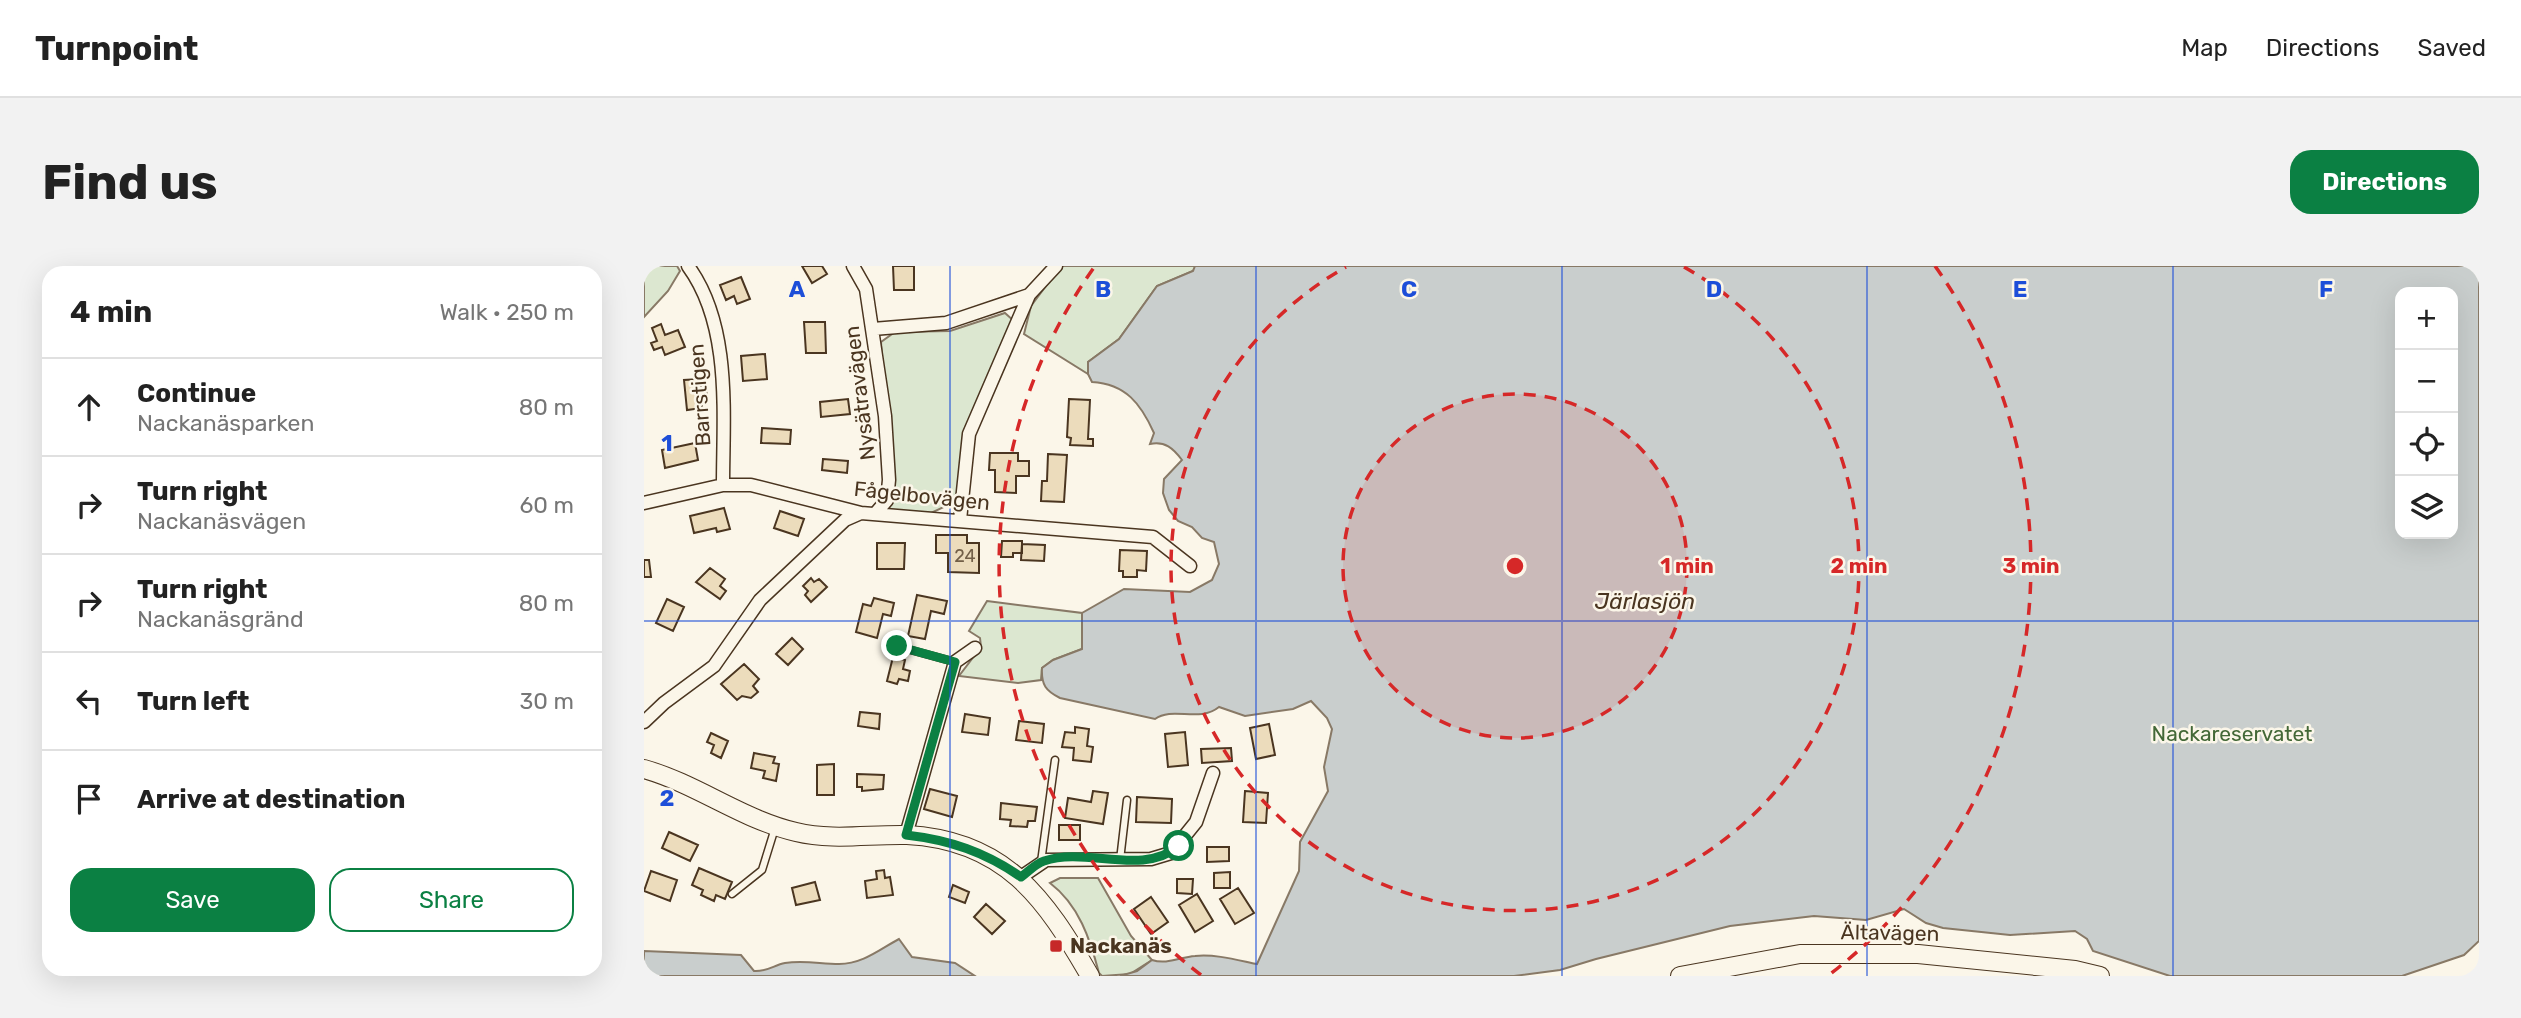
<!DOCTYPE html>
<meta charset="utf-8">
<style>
:root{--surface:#fff;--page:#f2f2f2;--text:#222;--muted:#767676;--line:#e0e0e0;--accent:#0b8043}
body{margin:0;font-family:Rubik,sans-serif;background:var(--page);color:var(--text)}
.controls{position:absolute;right:21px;top:21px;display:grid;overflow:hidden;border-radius:14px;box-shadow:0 7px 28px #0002}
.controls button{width:63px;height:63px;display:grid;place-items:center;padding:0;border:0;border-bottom:2px solid var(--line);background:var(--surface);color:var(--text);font:35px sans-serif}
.stop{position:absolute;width:21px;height:21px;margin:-16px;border:5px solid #0b8043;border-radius:50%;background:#fff}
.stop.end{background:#0b8043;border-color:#fff;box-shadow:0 2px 7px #0008}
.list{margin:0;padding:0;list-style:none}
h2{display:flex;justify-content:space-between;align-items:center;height:91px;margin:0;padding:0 28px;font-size:30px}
h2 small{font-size:23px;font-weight:400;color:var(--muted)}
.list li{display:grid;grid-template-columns:46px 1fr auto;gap:21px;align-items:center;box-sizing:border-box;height:98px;padding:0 28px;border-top:2px solid var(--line)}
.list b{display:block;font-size:26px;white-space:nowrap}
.list p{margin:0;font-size:23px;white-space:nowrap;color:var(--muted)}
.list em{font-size:23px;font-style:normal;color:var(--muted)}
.actions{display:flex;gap:14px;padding:21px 28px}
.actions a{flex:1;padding:16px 0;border:2px solid var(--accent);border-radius:21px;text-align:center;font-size:24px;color:var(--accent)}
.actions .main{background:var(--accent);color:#fff}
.icon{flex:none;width:38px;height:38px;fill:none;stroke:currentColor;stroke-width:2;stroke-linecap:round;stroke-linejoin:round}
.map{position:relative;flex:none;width:1835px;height:710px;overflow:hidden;border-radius:21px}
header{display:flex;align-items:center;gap:42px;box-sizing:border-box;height:98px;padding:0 35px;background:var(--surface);border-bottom:2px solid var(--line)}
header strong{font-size:33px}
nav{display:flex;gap:38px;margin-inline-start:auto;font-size:24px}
.intro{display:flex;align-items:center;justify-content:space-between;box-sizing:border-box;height:168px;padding:0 42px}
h1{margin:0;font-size:49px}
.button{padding:18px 32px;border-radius:21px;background:var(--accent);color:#fff;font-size:24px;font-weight:700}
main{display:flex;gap:42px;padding:0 42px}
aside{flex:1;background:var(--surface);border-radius:21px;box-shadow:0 7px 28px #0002}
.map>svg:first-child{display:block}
</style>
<header>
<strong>Turnpoint</strong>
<nav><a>Map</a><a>Directions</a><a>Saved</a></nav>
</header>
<div class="intro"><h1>Find us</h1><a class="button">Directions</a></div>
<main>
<aside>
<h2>4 min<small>Walk · 250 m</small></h2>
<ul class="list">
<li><svg class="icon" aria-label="ahead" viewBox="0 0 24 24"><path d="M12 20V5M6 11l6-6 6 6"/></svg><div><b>Continue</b><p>Nackanäsparken</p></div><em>80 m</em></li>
<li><svg class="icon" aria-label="right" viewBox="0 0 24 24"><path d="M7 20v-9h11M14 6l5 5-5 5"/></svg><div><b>Turn right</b><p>Nackanäsvägen</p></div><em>60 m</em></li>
<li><svg class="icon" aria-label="right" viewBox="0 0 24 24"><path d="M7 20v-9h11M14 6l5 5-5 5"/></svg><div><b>Turn right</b><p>Nackanäsgränd</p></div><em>80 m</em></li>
<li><svg class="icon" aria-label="left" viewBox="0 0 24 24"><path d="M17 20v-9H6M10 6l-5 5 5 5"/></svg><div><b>Turn left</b></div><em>30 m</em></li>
<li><svg class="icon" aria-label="arrive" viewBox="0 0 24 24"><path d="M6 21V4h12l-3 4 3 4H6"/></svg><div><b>Arrive at destination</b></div></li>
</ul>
<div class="actions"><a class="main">Save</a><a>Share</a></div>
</aside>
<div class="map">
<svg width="1835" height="710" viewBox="0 0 1835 710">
<rect width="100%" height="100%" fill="#fbf6e9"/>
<!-- green -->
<path fill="#dce7d0" stroke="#887966" stroke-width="2" d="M0 0H33L36 5 24 25 0 51Z
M417 0H552L549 5 513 20 475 73 444 96V108L380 68 387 40Z
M361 47 371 56 320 168 313 227 304 239 287 247 245 244 247 227 237 76 251 66 306 65Z
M343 335 438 347V383L409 394 398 402 397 414 374 417 315 410 337 381 336 372 325 365Z
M416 612H454L487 670 508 694 486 708 458 710 455 707C446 673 435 639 406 617Z"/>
<!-- water -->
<path fill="#c9cecd" stroke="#887966" stroke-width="2" fill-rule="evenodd" d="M551 0H1835V675L1820 689 1758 710H1526L1449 685 1443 673 1431 665 1366 669 1299 662 1282 657 1260 643 1222 654 1170 650 1086 660 952 693 916 704 870 710H476L493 705 508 694C523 699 536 691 551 690 572 688 593 694 613 698L655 605 656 576 684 525 680 501 688 463 683 452 667 435 649 443 601 450 575 441C555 457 529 440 511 453L416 432C402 425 397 419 398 402L409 394 438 383V347L480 323 546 326 568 314 575 298 570 276 558 272 548 261 534 255 525 244 519 227 520 213 538 194C529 182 521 175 506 178L510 167C497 138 482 118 448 116L444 108V96L475 73 513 20 549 5ZM1809 26V268H1756V26Z
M255 673 268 691 311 697 331 710H0V685L97 689 110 705C123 706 130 699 141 697 160 694 177 698 195 698 219 698 236 683 255 673Z"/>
<!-- building -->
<path fill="#ecdcbc" stroke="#4a3520" stroke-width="2" d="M158 0H178L183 8 168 17Z
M249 0H270V24H250Z
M97 11 106 33 93 38 90 30 82 34 76 19Z
M160 56H181L182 87H162Z
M17 58 21 69 34 64 41 81 21 89 18 81 10 84 7 77 13 75 8 62Z
M121 88 123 113 99 115 97 90Z
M56 113 57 122H62L63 133 57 134 58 142 43 144 40 114Z
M204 133 206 148 177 151 176 136Z
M425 133 446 134 444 173H449V180L426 179 427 172 423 171Z
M118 162 147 164 146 178 117 177Z
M51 177 54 194 21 202 18 184Z
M346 187H374V195H385V210H372V227L351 226V204H345Z
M404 188 423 189 420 236 397 235 398 215H403Z
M179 193 204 195 203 207 178 204Z
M80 242 86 263 73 266 72 262 50 267 46 250Z
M136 245 160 253 154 270 130 262Z
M292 269H323V277H335V307L304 306V287H292Z
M358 275H378V287H369V291H357Z
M233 277H261L260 303H233Z
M378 278 401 279 400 295 377 294Z
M476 284 503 285 502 305 493 304V311H479V305H475Z
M0 294H5L7 311H0Z
M66 302 81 313 76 320 82 325 76 333 52 316Z
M167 312 170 316 175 313 183 321 167 336 161 329 164 325 159 320Z
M273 329 303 335 300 348 287 345 281 373 264 370Z
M230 332 250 337 247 350 239 348 233 372 212 366 219 338 227 340Z
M23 333 40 341 29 365 12 357Z
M148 372 159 383 144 399 132 388Z
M249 391 261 394 259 403 266 405 264 415 255 413 253 418 243 415Z
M100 398 115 413 109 420 114 426 107 432 98 430 93 434 77 418Z
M216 446 236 448 235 463 214 460Z
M321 448 346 452 344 469 318 466Z
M375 455 400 458 398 477 372 474Z
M625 458 631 489 612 493 606 462Z
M431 461 445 463 443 480 449 481 447 496 429 494 430 482 418 481 421 466 431 467Z
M541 466 544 499 524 501 521 468Z
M67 467 84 475 77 492 67 487 70 479 63 476Z
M587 482 588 495 558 497 557 483Z
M110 487 131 491 129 497 135 498 132 515 119 512 121 505 107 502Z
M190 498V529H173V499Z
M213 508 240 509 239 523 218 525V521H213Z
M286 523 313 530 308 551 280 543Z
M449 525 464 527 459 558 421 552 424 532 447 536Z
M601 525 624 527 622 557 599 556Z
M493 531 528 533 527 557 492 556Z
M357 537 393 541 391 555H384L383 561 366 560 367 554 356 553Z
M415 559H436V574H415Z
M25 566 54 579 46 595 18 582Z
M563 581H585V595L563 596Z
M55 602 88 616 81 633 72 629 70 635 57 629 59 624 48 619Z
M240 604 241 612 246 611 249 629 223 632 221 615 233 613 232 605Z
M7 605 33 614 26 635 0 625Z
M586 606V622H570V607Z
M533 613H549L548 628 533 627Z
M171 616 176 634 152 639 148 622Z
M309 619 325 626 321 637 305 631Z
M594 622 610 647 591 658 576 633Z
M553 628 569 655 551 666 535 639Z
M507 631 524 656 507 668 490 643Z
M342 638 361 655 348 668 330 651Z"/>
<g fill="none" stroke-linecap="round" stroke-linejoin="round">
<defs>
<path id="service" d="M252 380 311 396
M476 594 483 534
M397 596 411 494
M88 628 118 604 131 562"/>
<path id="minor" d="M44 0C88 60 79 149 79 219
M209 0 222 23 241 150 245 214 243 234 231 248
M385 29 412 0
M229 63 302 57 385 29 325 168 316 254
M0 237 79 219H107L217 247 509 271 546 300
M0 456 20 437 70 400 116 334 201 254 217 247
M262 569 311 396 331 382
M377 611 402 594 507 593 527 587 552 556 569 507"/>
<path id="secondary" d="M0 503C53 518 99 554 152 566 189 575 225 568 263 569 361 574 401 632 446 710
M1036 710 1156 688H1274L1431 704 1456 710"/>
</defs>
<!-- service casing -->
<use href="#service" stroke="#4a3520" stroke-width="9"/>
<!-- minor casing -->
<use href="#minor" stroke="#4a3520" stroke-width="15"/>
<!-- secondary casing -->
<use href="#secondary" stroke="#4a3520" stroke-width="20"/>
<!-- service -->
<use href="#service" stroke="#fbf6e9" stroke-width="6"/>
<!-- minor -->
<use href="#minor" stroke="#fbf6e9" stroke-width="12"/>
<!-- secondary -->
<use href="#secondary" stroke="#fbf6e9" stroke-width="18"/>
</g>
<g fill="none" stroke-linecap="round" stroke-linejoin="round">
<!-- route -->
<path stroke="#0b8043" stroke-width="9" d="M253 380 311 396 262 569C306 574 341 586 377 611 384 606 391 598 400 595 442 580 497 611 535 580"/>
</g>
<!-- grid -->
<path fill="none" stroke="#1d4ed8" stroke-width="2" stroke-opacity="0.55" d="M306 0V710M612 0V710M918 0V710M1223 0V710M1529 0V710M0 355H1835"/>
<!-- distance rings -->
<circle cx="871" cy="300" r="172" fill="#d62828" fill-opacity=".12"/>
<g fill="none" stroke="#d62828" stroke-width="3.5" stroke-dasharray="12 9">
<circle cx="871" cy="300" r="172"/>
<path d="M1040 1A344 344 0 1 1 702 1"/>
<path d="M557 709A516 516 0 0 1 451 0M1291 0A516 516 0 0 1 1185 709"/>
</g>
<!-- markers -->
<rect fill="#c62828" stroke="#fbf6e9" stroke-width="2.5" x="405" y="673" width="14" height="14" rx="3.5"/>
<g text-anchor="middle" stroke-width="5" stroke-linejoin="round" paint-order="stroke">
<!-- number labels -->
<g font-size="18" fill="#725f47">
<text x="321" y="296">24</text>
</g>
<!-- street labels -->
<g font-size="21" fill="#4a3520" stroke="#fbf6e9">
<text transform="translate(216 127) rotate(-97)" y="7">Nysätravägen</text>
<text transform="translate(56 129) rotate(-94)" y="7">Barrstigen</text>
<text transform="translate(278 230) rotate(6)" y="7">Fågelbovägen</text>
<text transform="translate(1246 667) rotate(1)" y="7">Ältavägen</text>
</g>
<!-- park labels -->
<g font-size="21" fill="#436837" stroke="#fbf6e9">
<text x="1588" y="475">Nackareservatet</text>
</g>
<!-- poi labels -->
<g font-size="21" font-weight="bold" fill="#4a3520" stroke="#fbf6e9" text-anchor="start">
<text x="426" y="687">Nackanäs</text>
</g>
<!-- water labels -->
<g font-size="23" font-style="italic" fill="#4a3520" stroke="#fbf6e9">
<text x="1001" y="343">Järlasjön</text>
</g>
</g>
<g font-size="23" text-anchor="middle" font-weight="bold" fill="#1d4ed8" stroke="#fbf6e9" stroke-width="5" stroke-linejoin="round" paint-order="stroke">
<text x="153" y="31">A</text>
<text x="459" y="31">B</text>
<text x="765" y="31">C</text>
<text x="1070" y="31">D</text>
<text x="1376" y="31">E</text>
<text x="1682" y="31">F</text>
<text x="23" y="185">1</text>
<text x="23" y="540">2</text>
</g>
<circle cx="871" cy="300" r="10" fill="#d62828" stroke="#fbf6e9" stroke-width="3.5"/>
<g font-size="21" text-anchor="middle" font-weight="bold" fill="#d62828" stroke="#fbf6e9" stroke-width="5" stroke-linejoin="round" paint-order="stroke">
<text x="1043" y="307">1 min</text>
<text x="1215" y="307">2 min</text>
<text x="1387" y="307">3 min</text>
</g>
</svg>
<div class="controls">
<button>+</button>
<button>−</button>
<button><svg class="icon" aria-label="locate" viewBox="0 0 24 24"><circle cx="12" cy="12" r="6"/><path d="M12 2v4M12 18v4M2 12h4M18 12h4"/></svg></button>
<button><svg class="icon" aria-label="layers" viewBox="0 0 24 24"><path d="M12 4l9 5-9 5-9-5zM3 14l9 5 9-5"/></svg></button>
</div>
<div class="stop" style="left:535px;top:580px"></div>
<div class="stop end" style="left:253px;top:380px"></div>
</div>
</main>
